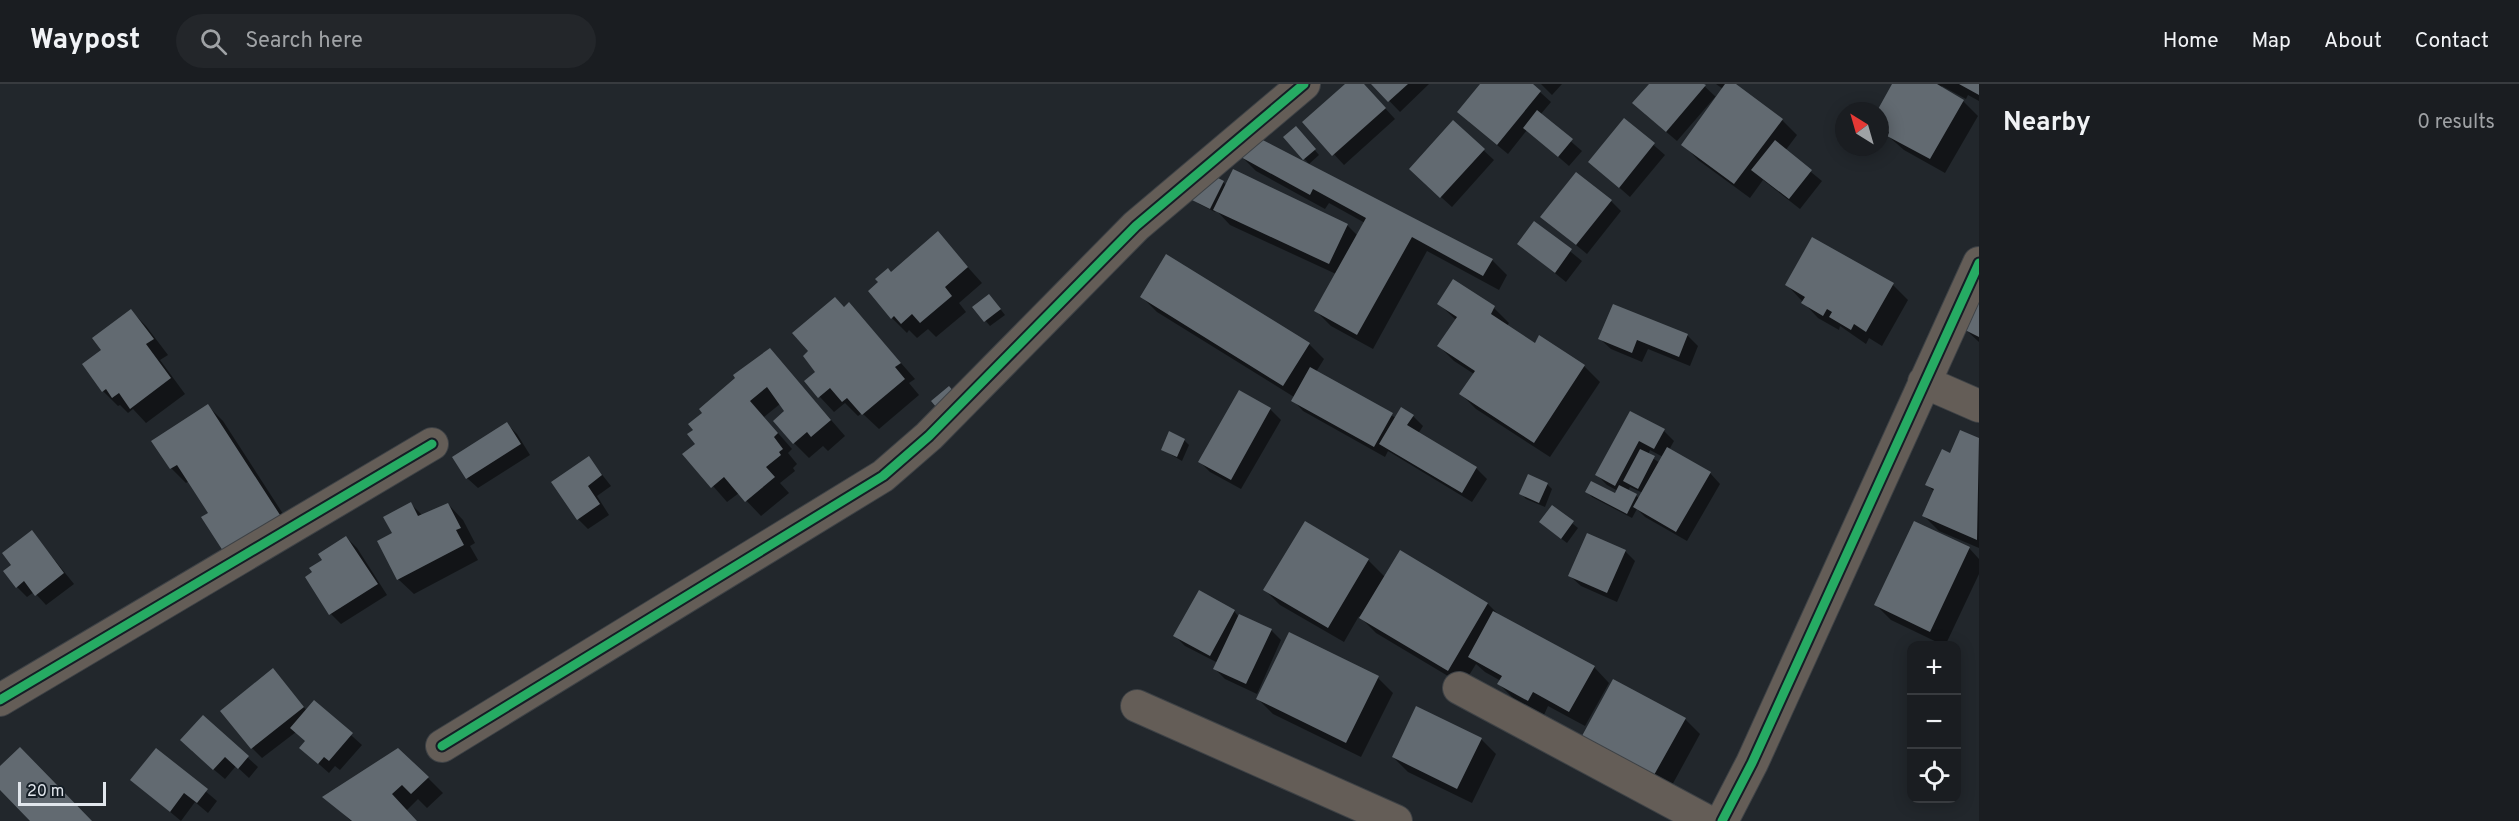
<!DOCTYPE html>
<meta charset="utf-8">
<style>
:root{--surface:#1a1d21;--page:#23262a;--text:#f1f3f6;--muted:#9fa2a5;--line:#383b3f}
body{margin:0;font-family:Overpass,sans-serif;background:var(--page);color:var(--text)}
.controls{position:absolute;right:18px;bottom:18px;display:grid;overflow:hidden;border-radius:12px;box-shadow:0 3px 15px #0003}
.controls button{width:54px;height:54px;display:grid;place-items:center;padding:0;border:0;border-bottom:2px solid var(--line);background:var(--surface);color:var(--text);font:30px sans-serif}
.compass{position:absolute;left:1835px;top:18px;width:54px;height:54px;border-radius:50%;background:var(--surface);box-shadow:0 3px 15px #0003;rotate:323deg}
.scale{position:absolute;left:18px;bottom:15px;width:88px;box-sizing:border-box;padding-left:6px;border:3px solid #e1e6ec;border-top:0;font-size:16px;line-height:21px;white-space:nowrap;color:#e1e6ec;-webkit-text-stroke:4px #151e26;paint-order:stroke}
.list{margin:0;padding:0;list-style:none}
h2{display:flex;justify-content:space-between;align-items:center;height:78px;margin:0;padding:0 24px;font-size:26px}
h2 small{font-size:20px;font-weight:400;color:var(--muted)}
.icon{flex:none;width:33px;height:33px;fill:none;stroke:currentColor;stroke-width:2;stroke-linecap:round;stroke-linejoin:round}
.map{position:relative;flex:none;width:1979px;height:737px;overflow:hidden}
header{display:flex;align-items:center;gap:36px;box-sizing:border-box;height:84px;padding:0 30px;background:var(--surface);border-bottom:2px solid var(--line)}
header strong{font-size:28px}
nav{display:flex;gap:33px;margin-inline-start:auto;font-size:21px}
.search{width:420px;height:54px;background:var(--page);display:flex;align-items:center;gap:15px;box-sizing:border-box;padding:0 21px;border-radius:33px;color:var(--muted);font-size:22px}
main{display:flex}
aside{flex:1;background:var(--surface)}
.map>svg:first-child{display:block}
</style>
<header>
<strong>Waypost</strong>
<div class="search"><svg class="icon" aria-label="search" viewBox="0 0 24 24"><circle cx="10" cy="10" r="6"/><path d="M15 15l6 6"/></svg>Search here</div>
<nav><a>Home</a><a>Map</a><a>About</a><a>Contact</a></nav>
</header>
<main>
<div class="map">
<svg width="1979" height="737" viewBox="0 0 1979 737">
<rect width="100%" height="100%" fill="#22272c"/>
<!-- shadow -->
<path fill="#0007" fill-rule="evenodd" d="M1347 0H1363L1395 35 1344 81 1304 38Z
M1373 0H1429L1400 28Z
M1482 0H1531L1551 18 1540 31 1582 67 1569 82 1527 46 1508 70 1469 38Z
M1541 0H1562L1552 11Z
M1650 0H1702L1717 14 1723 5 1716 0H1733L1782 36 1797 51 1785 67 1822 97 1800 125 1763 96 1750 114 1698 76 1683 60 1717 14 1715 13 1677 57 1645 30Z
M1894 0H1979V17L1968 11 1966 15 1942 2 1941 4 1963 17 1978 32 1945 89 1904 66 1880 45 1879 27Z
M1625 36 1665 71 1630 113 1590 78Z
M1453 38 1494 76 1452 123 1421 95Z
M1300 49 1319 71 1309 80 1285 53Z
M1241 72 1492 176 1507 191 1499 206 1427 167 1373 265 1331 242 1316 227 1336 190 1230 141 1216 126 1215 128 1199 120 1194 116 1223 98 1227 102 1347 141 1358 152 1365 139 1329 119 1325 125 1256 87Z
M1611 117 1621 127 1587 170 1542 133Z
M1535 139 1582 177 1566 198 1519 160Z
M938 150 982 199 959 219 966 228 936 253 928 245 917 254 909 246 907 249 892 234 891 189Z
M1813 155 1893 201 1908 216 1882 262 1869 254 1866 260 1840 242 1839 246 1818 234 1787 201Z
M1142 213 1309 260 1324 275 1316 288 1396 334 1413 332 1423 342 1418 350 1476 384 1487 395 1472 418 1388 367 1385 373 1303 327 1293 316 1294 313 1157 228Z
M994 217 1005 231 990 242 974 223Z
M849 220 915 295 909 299 919 311 879 345 862 329 858 332 845 319 834 328 806 298 818 288 845 224Z
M1439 220 1494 224 1509 239 1507 242 1535 261 1540 253 1584 282 1600 298 1550 373 1476 325 1461 310 1474 290 1454 277 1439 262 1456 236Z
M1979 220V258L1966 246Z
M1614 222 1688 252 1698 262 1690 282 1648 265 1642 278 1611 265 1600 255Z
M131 227 146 242 168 271 160 276 185 310 146 339 133 325 128 329 120 321 118 322 103 307V266Z
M770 266 845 352 828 367 823 362 809 374 794 359 787 327 780 320 764 333 792 365 788 369 797 380 793 384 795 387 780 399 789 409 761 432 739 409 727 418 685 370 697 360Z
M1239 308 1270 325 1281 336 1241 405 1210 388 1200 378Z
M208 322 223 337 296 450 210 429 189 397 186 399 171 384Z
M1630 329 1664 347 1674 357 1669 366 1710 389 1720 400 1687 457 1645 433 1637 425 1632 434 1592 413 1587 408 1616 411 1618 407 1607 401 1597 391ZM1650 366 1663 373 1660 379 1648 371ZM1630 403 1643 409 1639 414 1628 407Z
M507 340 517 350 530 371 478 404 467 394Z
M1961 348 1979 355V464L1939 447 1924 432 1935 408 1927 401 1951 371Z
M1184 356 1189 361 1182 377 1163 366Z
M589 374 611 402 597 412 609 431 588 445 578 435Z
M1529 392 1547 400 1552 405 1545 423 1526 415 1521 410Z
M411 420 423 432 448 420 463 436 475 459 470 462 478 476 414 510 398 495 394 450Z
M1552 423 1578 444 1567 459 1546 443Z
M32 448 74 500 46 521 34 508 27 513 17 503 13 481Z
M346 453 357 464 387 511 341 540 331 530 324 477Z
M1969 464 1979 475V490L1945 562 1891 536 1876 521Z
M1625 467 1635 477 1617 518 1581 502 1570 492Z
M1400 468 1488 520 1501 533 1594 583 1609 599 1585 642 1548 622 1544 631 1514 615 1499 600 1501 597 1485 588 1476 580 1463 601 1376 549 1359 532 1344 558 1280 521 1265 506 1368 476 1385 493Z
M1234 527 1239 533 1271 546 1281 556 1257 610 1225 595 1215 585 1218 579 1185 562 1175 552Z
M1290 550 1378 594 1393 609 1361 673 1273 630 1258 615Z
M273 586 307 627 314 618 362 661 340 686 335 682 329 689 312 674 307 658 296 648 262 674 252 664Z
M203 633 258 683 249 694 236 682 225 695 192 667Z
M1685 635 1700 650 1665 714 1594 676Z
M1481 655 1496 670 1472 719 1408 688 1393 673Z
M157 666 217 717 208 729 195 718 181 737 132 696Z
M428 694 443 709 427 724 418 715 406 727 416 737H351L325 713Z"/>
<!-- building -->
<path fill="#626a71" d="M1345 0H1364L1386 24 1332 72 1302 38Z
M1371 0H1408L1388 18Z
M1480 0H1533L1541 7 1497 61 1457 28Z
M1649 0H1704L1706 1 1666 48 1632 19Z
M1725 0H1736L1783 35 1734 100 1681 61Z
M1892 0H1937L1964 16 1930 75 1887 52 1889 48 1880 43V27H1877Z
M1959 0H1979V11Z
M1537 26 1573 55 1558 73 1523 44Z
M1624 34 1655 59 1619 104 1588 78Z
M1453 36 1485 65 1440 114 1409 85Z
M1296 42 1316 65 1303 76 1283 53Z
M1251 50 1493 175 1483 192 1412 153 1357 251 1314 227 1366 134 1313 105 1310 111 1239 72Z
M1775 56 1812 86 1789 115 1751 86Z
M1233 85 1348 140 1329 180 1213 126Z
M1206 88 1224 97 1210 125 1192 116Z
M1576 88 1612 116 1576 161 1540 133Z
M1534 137 1572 165 1555 189 1517 160Z
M938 147 968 183 945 203 952 212 920 239 912 230 901 240 894 232 891 235 868 207 878 198 875 195 888 184 891 188Z
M1812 153 1894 199 1866 248 1854 240 1851 246 1829 233 1832 228 1827 225 1823 232 1801 219 1805 213 1785 201Z
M1166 170 1310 259 1283 302 1140 213Z
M1453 195 1495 222 1491 230 1535 259 1539 251 1585 281 1534 359 1459 310 1475 287 1437 262 1457 233 1437 220Z
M989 210 1001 225 984 238 972 223Z
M835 213 844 223 849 218 901 279 895 283 905 295 862 331 847 314 842 318 830 304 818 314 804 297 815 288 803 272 808 267 792 249Z
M1979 217V253L1965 246Z
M1613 220 1688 250 1679 273 1637 256 1632 269 1598 255Z
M131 225 154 255 146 260 171 294 130 325 119 309 112 314 106 305 102 308 82 280 101 266 92 254Z
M770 264 831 336 811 353 807 348 793 360 773 337 784 327 767 303 750 317 778 349 774 353 783 365 779 368 781 371 766 383 775 393 745 418 724 393 711 404 682 370 695 360 687 350 693 346 688 340 702 329 699 325 735 294 733 291Z
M1310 283 1393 329 1374 363 1291 317Z
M949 302 960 315 942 330 931 317Z
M1239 306 1271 324 1231 396 1198 378Z
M208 320 282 434 223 467 201 433 208 429 177 381 170 385 151 357Z
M1401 323 1414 331 1407 341 1477 383 1462 409 1379 360Z
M1630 327 1665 345 1654 365 1639 357 1615 402 1595 391Z
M507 338 521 360 466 395 452 373Z
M1960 346 1979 354 1977 456 1922 432 1934 405 1925 401 1942 365 1950 369Z
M1169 347 1185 355 1177 373 1161 366Z
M1667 363 1711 388 1676 448 1633 423Z
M1640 365 1655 372 1638 405 1623 397Z
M589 372 602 391 588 402 600 420 577 436 551 398Z
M1528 390 1548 399 1539 419 1519 410Z
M1591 397 1615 409 1619 401 1637 410 1627 430 1585 408Z
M411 418 418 432 448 419 461 444 456 446 464 461 397 496 377 457 392 449 383 433Z
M1552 421 1574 437 1561 455 1539 438Z
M1305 437 1369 475 1328 544 1263 506Z
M1914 437 1970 463 1930 548 1874 521Z
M32 446 64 489 35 512 24 497 16 504 3 487 11 481 2 469Z
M1587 449 1626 466 1607 509 1568 492Z
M346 452 378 500 329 531 305 493 312 488 309 484 322 476 318 470Z
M1400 466 1488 519 1448 587 1359 534Z
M1199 506 1235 526 1210 572 1173 552Z
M1493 527 1595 582 1569 628 1533 608 1528 617 1497 600 1502 592 1468 573Z
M1239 530 1272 545 1246 600 1213 585Z
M1289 548 1379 592 1346 659 1256 615Z
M273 584 304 623 251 665 220 627Z
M1613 595 1686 634 1649 700 1577 661Z
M314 616 353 649 329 677 324 673 318 680 299 664 305 657 290 644Z
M1416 622 1482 654 1457 705 1392 673Z
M203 631 249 672 238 685 225 673 213 686 180 656Z
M20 663 92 737H30L0 706V682Z
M156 664 208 705 197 719 184 709 170 728 130 696Z
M398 664 429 693 411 710 402 701 392 710 417 737H352L322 713Z"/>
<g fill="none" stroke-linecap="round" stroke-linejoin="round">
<defs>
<path id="minor" d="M1924 298 1979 322
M1459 604 1707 737
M0 616 432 360
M1137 622 1396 737
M442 662 883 392 929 352 1136 142 1304 0
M1722 737 1752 679 1979 179"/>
</defs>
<!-- minor casing -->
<use href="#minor" stroke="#3e4246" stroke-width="34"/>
<!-- minor -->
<use href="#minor" stroke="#645d57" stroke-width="32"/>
<defs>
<path id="cycleway" d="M0 616 432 360
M442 662 883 392 929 352 1136 142 1304 0
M1722 737 1752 679 1979 179"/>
</defs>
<!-- cycleway casing -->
<use href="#cycleway" stroke="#151e26" stroke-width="13"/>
<!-- cycleway -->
<use href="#cycleway" stroke="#26ab63" stroke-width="9"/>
</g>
</svg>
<div class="controls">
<button>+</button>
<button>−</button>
<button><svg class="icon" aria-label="locate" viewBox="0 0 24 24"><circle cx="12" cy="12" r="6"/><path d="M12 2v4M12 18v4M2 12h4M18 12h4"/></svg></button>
</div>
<svg class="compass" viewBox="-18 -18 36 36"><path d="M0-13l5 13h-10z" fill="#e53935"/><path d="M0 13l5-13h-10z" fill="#9fa2a5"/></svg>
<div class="scale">20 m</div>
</div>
<aside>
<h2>Nearby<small>0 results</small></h2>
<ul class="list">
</ul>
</aside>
</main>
